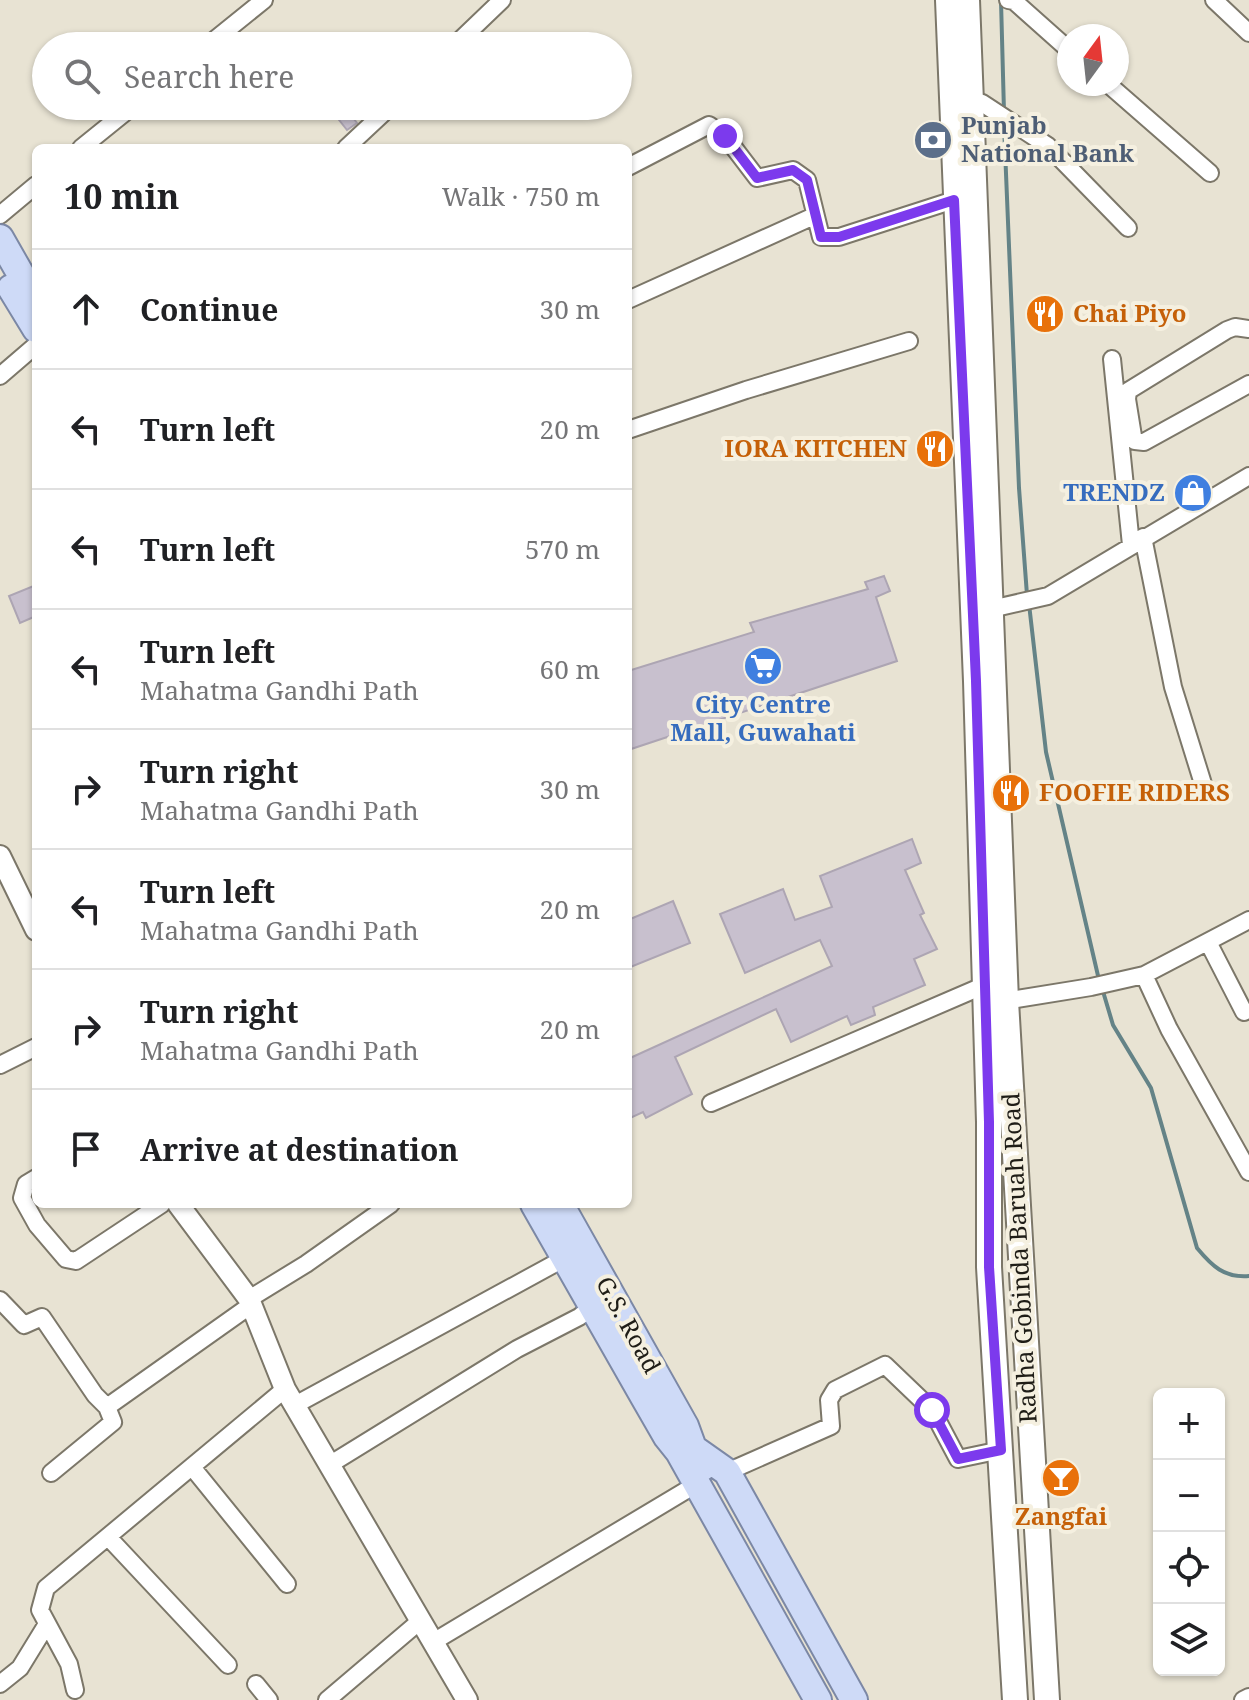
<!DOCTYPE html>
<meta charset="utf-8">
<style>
:root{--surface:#fff;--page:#f6f6f6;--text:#202124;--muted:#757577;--line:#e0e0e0}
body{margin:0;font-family:"Noto Serif",serif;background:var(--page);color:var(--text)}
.controls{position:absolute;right:24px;bottom:24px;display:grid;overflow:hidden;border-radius:12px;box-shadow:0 2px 6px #0004}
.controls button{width:72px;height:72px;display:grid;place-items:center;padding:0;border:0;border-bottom:2px solid var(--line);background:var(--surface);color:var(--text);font:40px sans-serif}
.compass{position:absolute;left:1057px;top:24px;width:72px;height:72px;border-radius:50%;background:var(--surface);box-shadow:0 2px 6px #0004;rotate:15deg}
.stop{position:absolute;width:24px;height:24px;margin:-18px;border:6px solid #7c3aed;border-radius:50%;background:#fff}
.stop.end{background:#7c3aed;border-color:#fff;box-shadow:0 2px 8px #0008}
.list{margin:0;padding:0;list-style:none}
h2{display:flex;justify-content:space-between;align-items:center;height:104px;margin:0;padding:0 32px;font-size:34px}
h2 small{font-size:26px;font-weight:400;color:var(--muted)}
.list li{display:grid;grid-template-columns:52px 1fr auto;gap:24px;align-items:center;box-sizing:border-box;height:120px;padding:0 32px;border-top:2px solid var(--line)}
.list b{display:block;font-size:30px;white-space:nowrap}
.list p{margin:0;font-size:26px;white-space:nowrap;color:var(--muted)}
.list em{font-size:26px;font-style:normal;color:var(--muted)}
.icon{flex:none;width:44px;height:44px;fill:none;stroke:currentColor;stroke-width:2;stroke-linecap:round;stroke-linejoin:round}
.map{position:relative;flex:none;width:1249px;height:1700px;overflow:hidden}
.search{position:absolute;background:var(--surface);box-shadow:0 2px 6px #0004;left:32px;top:32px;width:600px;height:88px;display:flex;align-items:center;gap:20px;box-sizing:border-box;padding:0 28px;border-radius:44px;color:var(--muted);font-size:30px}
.panel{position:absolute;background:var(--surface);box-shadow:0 2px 6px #0004;left:32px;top:144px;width:600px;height:1064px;border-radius:12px}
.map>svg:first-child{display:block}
</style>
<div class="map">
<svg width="1249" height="1700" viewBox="0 0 1249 1700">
<rect width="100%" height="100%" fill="#e8e3d3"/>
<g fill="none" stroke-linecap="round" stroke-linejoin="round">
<!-- stream -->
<path stroke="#648387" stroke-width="4" d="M1001 1 1004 112
M1004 125 1019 488 1027 595
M1029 604 1046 752 1099 980
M1102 988 1113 1025 1151 1088 1197 1248C1212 1266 1224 1278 1249 1276"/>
</g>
<!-- building -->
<path fill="#c8c0ce" stroke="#ada5b3" stroke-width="2" d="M328 106H344L357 123 347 130Z
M884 576 890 591 876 597 897 661 628 750V671L754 632 750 623 868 589 865 582Z
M36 585V616L20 623 9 596Z
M912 839 921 863 905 870 924 913 920 915 937 949 914 959 925 985 873 1007 875 1015 851 1025 847 1016 791 1042 776 1009 675 1057 692 1094 646 1118 643 1112 628 1119V1059L832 966 820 940 745 973 720 914 783 889 795 920 832 907 820 876Z
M673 901 690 943 628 968V920Z"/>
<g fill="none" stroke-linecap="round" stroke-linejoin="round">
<defs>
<path id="minor" d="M1008 0 1014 1 1069 50
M1214 0 1249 33
M207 46 264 0
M454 46 502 0
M1108 84 1210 173
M971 100 982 103 1048 146 1128 228
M81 148 133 106
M346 148 391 106
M628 167 709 125 725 136 757 178 793 170 807 180 821 237H839L954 200
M0 215 36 185
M628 300 814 216
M1249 329 1235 327 1227 330 1128 391 1127 399 1133 436 1135 441 1144 442 1249 384
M1112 359 1131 545
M0 376 36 345
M628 430 746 390 909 341
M1143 537 1173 687 1204 787
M991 609 1048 596 1249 476
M1208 942 1244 1012
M1144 975 1169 1029 1249 1172
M999 1002 1091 987 1144 975 1249 920
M0 1065 36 1047
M711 1103 985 985
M36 1178 26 1184 22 1198 37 1225 66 1259 76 1261 162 1204
M249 1299 306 1264 391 1204
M0 1300 24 1325 42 1317 95 1395 107 1407 251 1305
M295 1405 565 1258
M329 1465 517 1349 579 1317 592 1307
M192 1467 287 1584
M727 1472 831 1426 829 1400 835 1390 885 1365 932 1410 958 1459 1001 1450
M51 1473 113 1422 107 1407
M108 1537 228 1665
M433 1642 685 1491
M0 1684 20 1668 47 1624
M256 1684 269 1700
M75 1690 69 1664 40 1610 46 1588 285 1389
M327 1700 420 1621
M1243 1700 1249 1697"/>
<path id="tertiary" d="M0 856 36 930
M178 1204 249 1299 285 1389 467 1700"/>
<path id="secondary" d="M948 0 976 681 989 1122V1267L1015 1700
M967 0 1006 1001 1047 1700"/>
<path id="primary" d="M0 238 36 301
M11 288 36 329
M534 1204 644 1397 667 1437 679 1452 818 1700
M560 1204 685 1426 693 1448 703 1467
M693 1448 727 1472 854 1700"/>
</defs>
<!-- minor casing -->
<use href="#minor" stroke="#7c7769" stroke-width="20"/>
<!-- tertiary casing -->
<use href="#tertiary" stroke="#7c7769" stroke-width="24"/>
<!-- secondary casing -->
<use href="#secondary" stroke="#7c7769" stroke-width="28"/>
<!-- primary casing -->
<use href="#primary" stroke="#7c88a5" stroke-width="30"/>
<!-- minor -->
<use href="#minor" stroke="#fff" stroke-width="16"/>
<!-- tertiary -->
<use href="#tertiary" stroke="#fff" stroke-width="20"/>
<!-- secondary -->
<use href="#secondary" stroke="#fff" stroke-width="24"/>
<!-- primary -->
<use href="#primary" stroke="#cedaf7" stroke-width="26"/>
</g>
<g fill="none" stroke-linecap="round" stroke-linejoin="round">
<!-- route -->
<path stroke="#7c3aed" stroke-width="10" d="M725 136 757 178 793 170 807 180 821 237H839L954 200 976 681 989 1122V1267L1001 1450 958 1459 932 1410"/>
</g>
<!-- icons -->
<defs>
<symbol id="bank-disc" viewBox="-11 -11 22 22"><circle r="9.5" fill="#5c6f8a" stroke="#f5f0e0"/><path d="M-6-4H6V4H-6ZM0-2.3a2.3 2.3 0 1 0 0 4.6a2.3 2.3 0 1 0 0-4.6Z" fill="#fff"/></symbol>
<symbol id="restaurant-disc" viewBox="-11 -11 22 22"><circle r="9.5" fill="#e8710a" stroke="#f5f0e0"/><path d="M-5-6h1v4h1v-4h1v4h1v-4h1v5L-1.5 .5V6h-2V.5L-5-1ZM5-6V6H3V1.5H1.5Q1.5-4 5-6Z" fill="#fff"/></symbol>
<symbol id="shop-disc" viewBox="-11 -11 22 22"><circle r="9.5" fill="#3f7fe0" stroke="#f5f0e0"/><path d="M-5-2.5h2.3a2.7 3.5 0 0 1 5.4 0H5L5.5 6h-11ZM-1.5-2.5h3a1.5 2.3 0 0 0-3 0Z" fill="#fff"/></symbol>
<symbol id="supermarket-disc" viewBox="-11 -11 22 22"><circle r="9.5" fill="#3f7fe0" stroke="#f5f0e0"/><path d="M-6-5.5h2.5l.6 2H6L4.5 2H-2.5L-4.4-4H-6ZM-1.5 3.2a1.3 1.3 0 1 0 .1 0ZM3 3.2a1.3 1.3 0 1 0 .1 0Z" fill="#fff"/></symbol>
<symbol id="bar-disc" viewBox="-11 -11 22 22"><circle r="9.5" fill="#e8710a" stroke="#f5f0e0"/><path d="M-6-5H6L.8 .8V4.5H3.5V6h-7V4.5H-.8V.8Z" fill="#fff"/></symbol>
</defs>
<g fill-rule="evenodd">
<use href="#bank-disc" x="911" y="118" width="44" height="44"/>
<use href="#restaurant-disc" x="1023" y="292" width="44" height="44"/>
<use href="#restaurant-disc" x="913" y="427" width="44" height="44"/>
<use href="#shop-disc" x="1171" y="471" width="44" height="44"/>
<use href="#supermarket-disc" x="741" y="644" width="44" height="44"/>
<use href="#restaurant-disc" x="989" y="771" width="44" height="44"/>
<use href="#bar-disc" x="1039" y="1456" width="44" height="44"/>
</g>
<g text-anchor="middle" stroke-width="8" stroke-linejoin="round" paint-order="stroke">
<!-- service labels -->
<g font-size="24" font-weight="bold" fill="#4e5e75" stroke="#f5f0e0" text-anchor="start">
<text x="961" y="134">Punjab<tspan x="961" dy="28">National Bank</tspan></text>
</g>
<!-- food labels -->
<g font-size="24" font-weight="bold" fill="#c56008" stroke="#f5f0e0" text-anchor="start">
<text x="1073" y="322">Chai Piyo</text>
<text x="907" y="457" text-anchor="end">IORA KITCHEN</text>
<text x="1039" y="801">FOOFIE RIDERS</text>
<text x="1061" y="1525" text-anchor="middle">Zangfai</text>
</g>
<!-- shop labels -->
<g font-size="24" font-weight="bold" fill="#366cbe" stroke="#f5f0e0" text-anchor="end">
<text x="1165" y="501">TRENDZ</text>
<text x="763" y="713" text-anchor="middle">City Centre<tspan x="763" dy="28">Mall, Guwahati</tspan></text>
</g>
<!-- street labels -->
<g font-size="24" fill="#1f1d17" stroke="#f5f0e0">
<text transform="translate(1020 1258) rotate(-93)" y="8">Radha Gobinda Baruah Road</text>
<text transform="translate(628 1325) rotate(61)" y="8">G.S. Road</text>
</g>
</g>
</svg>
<div class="controls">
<button>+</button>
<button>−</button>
<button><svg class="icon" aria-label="locate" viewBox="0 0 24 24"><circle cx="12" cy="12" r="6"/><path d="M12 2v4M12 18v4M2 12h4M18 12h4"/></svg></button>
<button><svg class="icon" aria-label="layers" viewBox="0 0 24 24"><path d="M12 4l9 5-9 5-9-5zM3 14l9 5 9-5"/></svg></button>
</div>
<svg class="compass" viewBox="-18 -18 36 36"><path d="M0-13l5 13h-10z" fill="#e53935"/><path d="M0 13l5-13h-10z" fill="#757577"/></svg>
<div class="stop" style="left:932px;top:1410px"></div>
<div class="stop end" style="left:725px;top:136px"></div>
<div class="search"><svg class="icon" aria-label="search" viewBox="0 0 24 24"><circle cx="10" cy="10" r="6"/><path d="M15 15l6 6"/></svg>Search here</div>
<section class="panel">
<h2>10 min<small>Walk · 750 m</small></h2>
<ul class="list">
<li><svg class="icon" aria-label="ahead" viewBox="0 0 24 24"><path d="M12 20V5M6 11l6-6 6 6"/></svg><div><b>Continue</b></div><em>30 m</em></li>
<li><svg class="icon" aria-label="left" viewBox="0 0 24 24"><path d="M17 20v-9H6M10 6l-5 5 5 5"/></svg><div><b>Turn left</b></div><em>20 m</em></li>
<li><svg class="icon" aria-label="left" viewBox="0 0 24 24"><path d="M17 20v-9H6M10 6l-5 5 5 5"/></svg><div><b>Turn left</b></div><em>570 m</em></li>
<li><svg class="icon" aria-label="left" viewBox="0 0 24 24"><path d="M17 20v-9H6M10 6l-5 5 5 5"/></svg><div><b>Turn left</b><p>Mahatma Gandhi Path</p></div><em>60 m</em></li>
<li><svg class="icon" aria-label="right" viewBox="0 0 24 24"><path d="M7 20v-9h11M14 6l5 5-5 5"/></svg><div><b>Turn right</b><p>Mahatma Gandhi Path</p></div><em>30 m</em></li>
<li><svg class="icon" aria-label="left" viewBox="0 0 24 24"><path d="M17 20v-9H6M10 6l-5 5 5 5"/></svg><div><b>Turn left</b><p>Mahatma Gandhi Path</p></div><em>20 m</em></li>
<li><svg class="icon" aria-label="right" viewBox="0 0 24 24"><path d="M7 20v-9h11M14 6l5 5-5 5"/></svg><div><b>Turn right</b><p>Mahatma Gandhi Path</p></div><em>20 m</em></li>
<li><svg class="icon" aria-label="arrive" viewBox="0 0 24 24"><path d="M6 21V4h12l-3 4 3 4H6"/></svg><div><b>Arrive at destination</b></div></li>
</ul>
</section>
</div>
